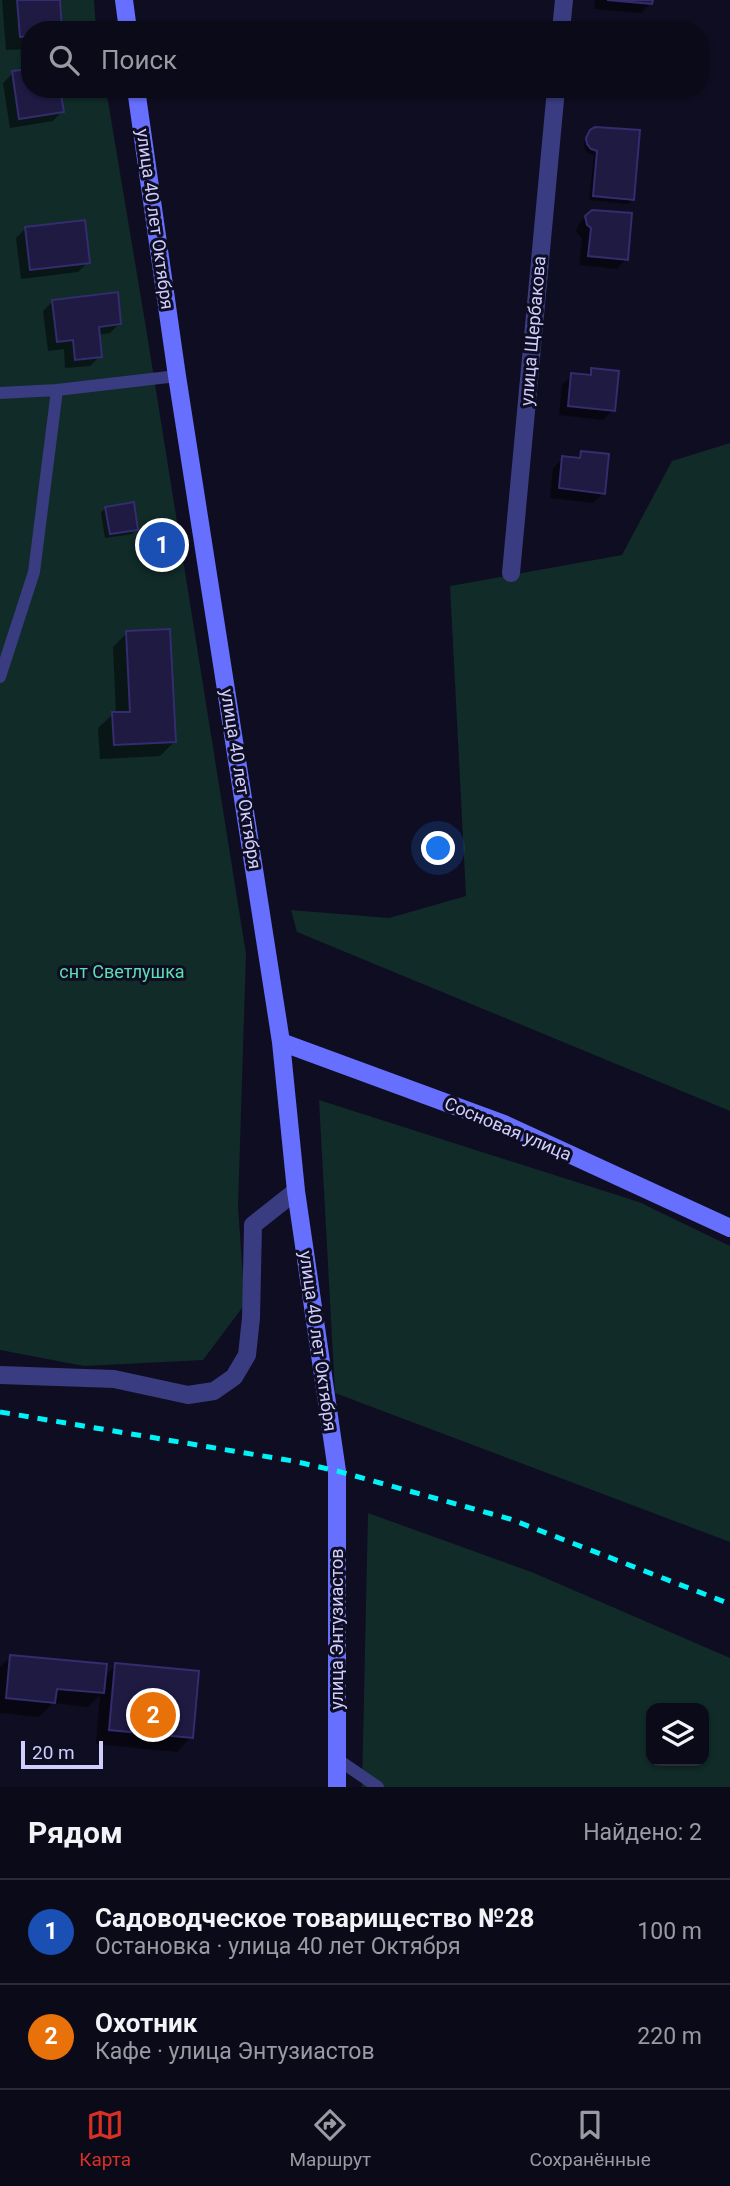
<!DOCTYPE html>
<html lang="ru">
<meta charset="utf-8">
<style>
:root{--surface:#0b0a19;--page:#141322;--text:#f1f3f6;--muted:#9a9aa2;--line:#2b2b38;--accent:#d93025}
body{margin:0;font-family:Roboto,sans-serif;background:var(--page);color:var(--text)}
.controls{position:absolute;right:21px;bottom:21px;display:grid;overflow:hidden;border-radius:14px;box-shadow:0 2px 5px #0004}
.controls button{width:63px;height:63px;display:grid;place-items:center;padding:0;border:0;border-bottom:2px solid var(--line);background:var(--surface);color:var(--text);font:35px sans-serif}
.scale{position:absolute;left:21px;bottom:18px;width:82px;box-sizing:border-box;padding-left:7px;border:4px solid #d0ceff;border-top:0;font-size:19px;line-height:24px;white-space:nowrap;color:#d0ceff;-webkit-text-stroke:5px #0f0d21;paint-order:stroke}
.you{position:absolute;left:439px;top:849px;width:24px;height:24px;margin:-18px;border:5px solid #fff;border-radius:50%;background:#1a73e8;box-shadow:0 0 0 10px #1a73e833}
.badge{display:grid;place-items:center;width:46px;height:46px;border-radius:50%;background:var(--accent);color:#fff;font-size:23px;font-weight:700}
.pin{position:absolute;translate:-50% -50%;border:4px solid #fff;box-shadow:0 2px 7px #0006}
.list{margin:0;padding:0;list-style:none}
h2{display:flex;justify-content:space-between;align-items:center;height:91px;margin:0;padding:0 28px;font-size:30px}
h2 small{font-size:23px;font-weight:400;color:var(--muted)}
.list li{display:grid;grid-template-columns:46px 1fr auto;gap:21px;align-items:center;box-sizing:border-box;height:105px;padding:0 28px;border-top:2px solid var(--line)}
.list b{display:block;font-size:26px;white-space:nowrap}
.list p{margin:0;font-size:23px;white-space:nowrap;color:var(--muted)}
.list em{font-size:23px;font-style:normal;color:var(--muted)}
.icon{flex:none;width:38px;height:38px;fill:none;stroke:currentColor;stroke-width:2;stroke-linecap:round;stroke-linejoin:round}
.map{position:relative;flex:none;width:730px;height:1787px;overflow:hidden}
.search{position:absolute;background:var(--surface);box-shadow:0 2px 5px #0004;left:21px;right:21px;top:21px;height:77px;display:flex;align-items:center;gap:18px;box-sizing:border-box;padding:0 24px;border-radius:28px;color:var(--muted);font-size:26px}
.sheet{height:301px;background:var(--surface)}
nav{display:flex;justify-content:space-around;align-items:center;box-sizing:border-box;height:98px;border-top:2px solid var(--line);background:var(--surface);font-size:19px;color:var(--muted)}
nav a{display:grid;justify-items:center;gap:4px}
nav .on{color:var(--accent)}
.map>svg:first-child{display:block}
</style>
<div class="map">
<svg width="730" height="1787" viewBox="0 0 730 1787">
<rect width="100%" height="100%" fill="#0f0d21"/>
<!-- green -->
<path fill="#102b28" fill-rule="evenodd" d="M0 0H94L96 30H30V89H106L147 334 246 954 238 1207 245 1304 203 1360 84 1366 0 1350Z
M730 443V1111L297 932 291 910 389 918 466 896 450 586 622 555 672 461Z
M319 1100 639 1202 730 1246V1542L335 1393Z
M368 1513 534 1573 730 1658V1787H362ZM651 1708H704V1761H651Z"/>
<!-- shadow -->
<path fill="#0007" d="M2 0H58L30 30V49L6 50Z
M595 0H651V3L641 13 594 9Z
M13 73 30 89 62 111 53 121 10 128 3 83Z
M591 131 633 199 628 204 589 200 594 155 587 153 583 144Z
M589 213 626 259 617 269 579 265 582 239 576 231 579 224Z
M26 228 88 262 78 272 21 279 16 238Z
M53 301 120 323 110 333 98 335 100 356 90 366 65 368 64 349 48 351 43 311Z
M592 370 613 410 603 420 559 415 562 385 572 375 585 376Z
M581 453 603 493 593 503 550 498 553 468 563 458 575 459Z
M105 508 136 529 132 534 105 538 101 513Z
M127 633 174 742 160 756 100 759 98 728 113 714H116L113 647Z
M10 1657 104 1677 116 1665 191 1737 177 1752 96 1744 100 1695 88 1707 53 1703 39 1717 0 1713V1667Z"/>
<!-- building -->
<path fill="#1e1a42" stroke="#332c6e" stroke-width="2" d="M17 0H60L62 30H30V36L20 37Z
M607 0H653L652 4Z
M30 69V89H60L64 112 19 119 12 71Z
M595 127 640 130 634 200 593 196 597 151 591 149 587 144 586 138 590 130Z
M592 210 632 213 628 260 588 256 591 228 587 225 585 216Z
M85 220 90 263 30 270 25 227Z
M118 292 121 324 99 327 102 357 75 360 73 340 57 342 52 300Z
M591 368 619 371 615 411 568 406 571 373 591 375Z
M581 451 609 454 605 494 559 488 562 456 580 458Z
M134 502 138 530 110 534 105 507Z
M170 629 176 742 114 745 112 712H130L126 631Z
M10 1655 107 1664 104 1693 57 1689 55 1703 6 1698Z
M115 1663 199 1671 193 1738 109 1730Z"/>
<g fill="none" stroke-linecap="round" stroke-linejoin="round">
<!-- lane -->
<path stroke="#393c80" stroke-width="12" d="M0 393 57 390 177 376
M0 677 34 572 57 390
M337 1759 378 1787"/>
<!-- street -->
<path stroke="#393c80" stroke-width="18" d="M561 30 564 0
M511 573 556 89
M0 1375 114 1379 188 1395 214 1391 234 1377 247 1355 251 1318 253 1225 296 1191"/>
<!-- secondary -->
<path stroke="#666ffe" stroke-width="18" d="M124 0 128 30
M136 89 177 376 281 1042 296 1191 337 1471V1787
M281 1042 504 1124 730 1228"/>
<!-- rail -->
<path stroke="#02f3f7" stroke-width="5" stroke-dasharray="10 9" stroke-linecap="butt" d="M0 1412 293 1461 337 1471 510 1519 730 1604"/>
</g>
<g text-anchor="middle" stroke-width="6" stroke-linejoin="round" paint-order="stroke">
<!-- street labels -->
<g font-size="18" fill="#d0ceff" stroke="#0f0d21">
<text transform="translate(155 219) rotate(82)" y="6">улица 40 лет Октября</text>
<text transform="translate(533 331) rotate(-85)" y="6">улица Щербакова</text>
<text transform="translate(241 779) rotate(81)" y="6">улица 40 лет Октября</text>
<text transform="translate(508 1129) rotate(23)" y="6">Сосновая улица</text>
<text transform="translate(318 1341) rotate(82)" y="6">улица 40 лет Октября</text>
<text transform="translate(337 1629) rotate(-90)" y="6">улица Энтузиастов</text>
</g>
<!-- park labels -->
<g font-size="18" fill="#5bdeb2" stroke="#0f0d21">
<text x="122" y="978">снт Светлушка</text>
</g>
</g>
</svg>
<div class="controls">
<button><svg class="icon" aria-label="layers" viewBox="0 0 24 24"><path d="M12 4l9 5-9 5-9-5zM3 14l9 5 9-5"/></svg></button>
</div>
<div class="scale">20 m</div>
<div class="you"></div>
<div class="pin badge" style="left:162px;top:545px;background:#1a4fb4">1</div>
<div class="pin badge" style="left:153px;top:1715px;background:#e8710a">2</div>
<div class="search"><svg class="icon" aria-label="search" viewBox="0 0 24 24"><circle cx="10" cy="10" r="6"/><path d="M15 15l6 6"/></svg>Поиск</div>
</div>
<section class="sheet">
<h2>Рядом<small>Найдено: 2</small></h2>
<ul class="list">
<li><span class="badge" style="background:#1a4fb4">1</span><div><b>Садоводческое товарищество №28</b><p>Остановка · улица 40 лет Октября</p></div><em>100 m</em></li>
<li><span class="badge" style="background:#e8710a">2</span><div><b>Охотник</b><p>Кафе · улица Энтузиастов</p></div><em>220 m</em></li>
</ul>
</section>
<nav>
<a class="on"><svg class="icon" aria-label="map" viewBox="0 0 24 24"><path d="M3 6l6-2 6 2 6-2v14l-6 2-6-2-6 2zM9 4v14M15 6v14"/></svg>Карта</a>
<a><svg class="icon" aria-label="directions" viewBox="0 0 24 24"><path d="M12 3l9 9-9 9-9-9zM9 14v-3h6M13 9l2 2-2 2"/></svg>Маршрут</a>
<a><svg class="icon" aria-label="saved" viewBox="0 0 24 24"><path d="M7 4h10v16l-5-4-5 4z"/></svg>Сохранённые</a>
</nav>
